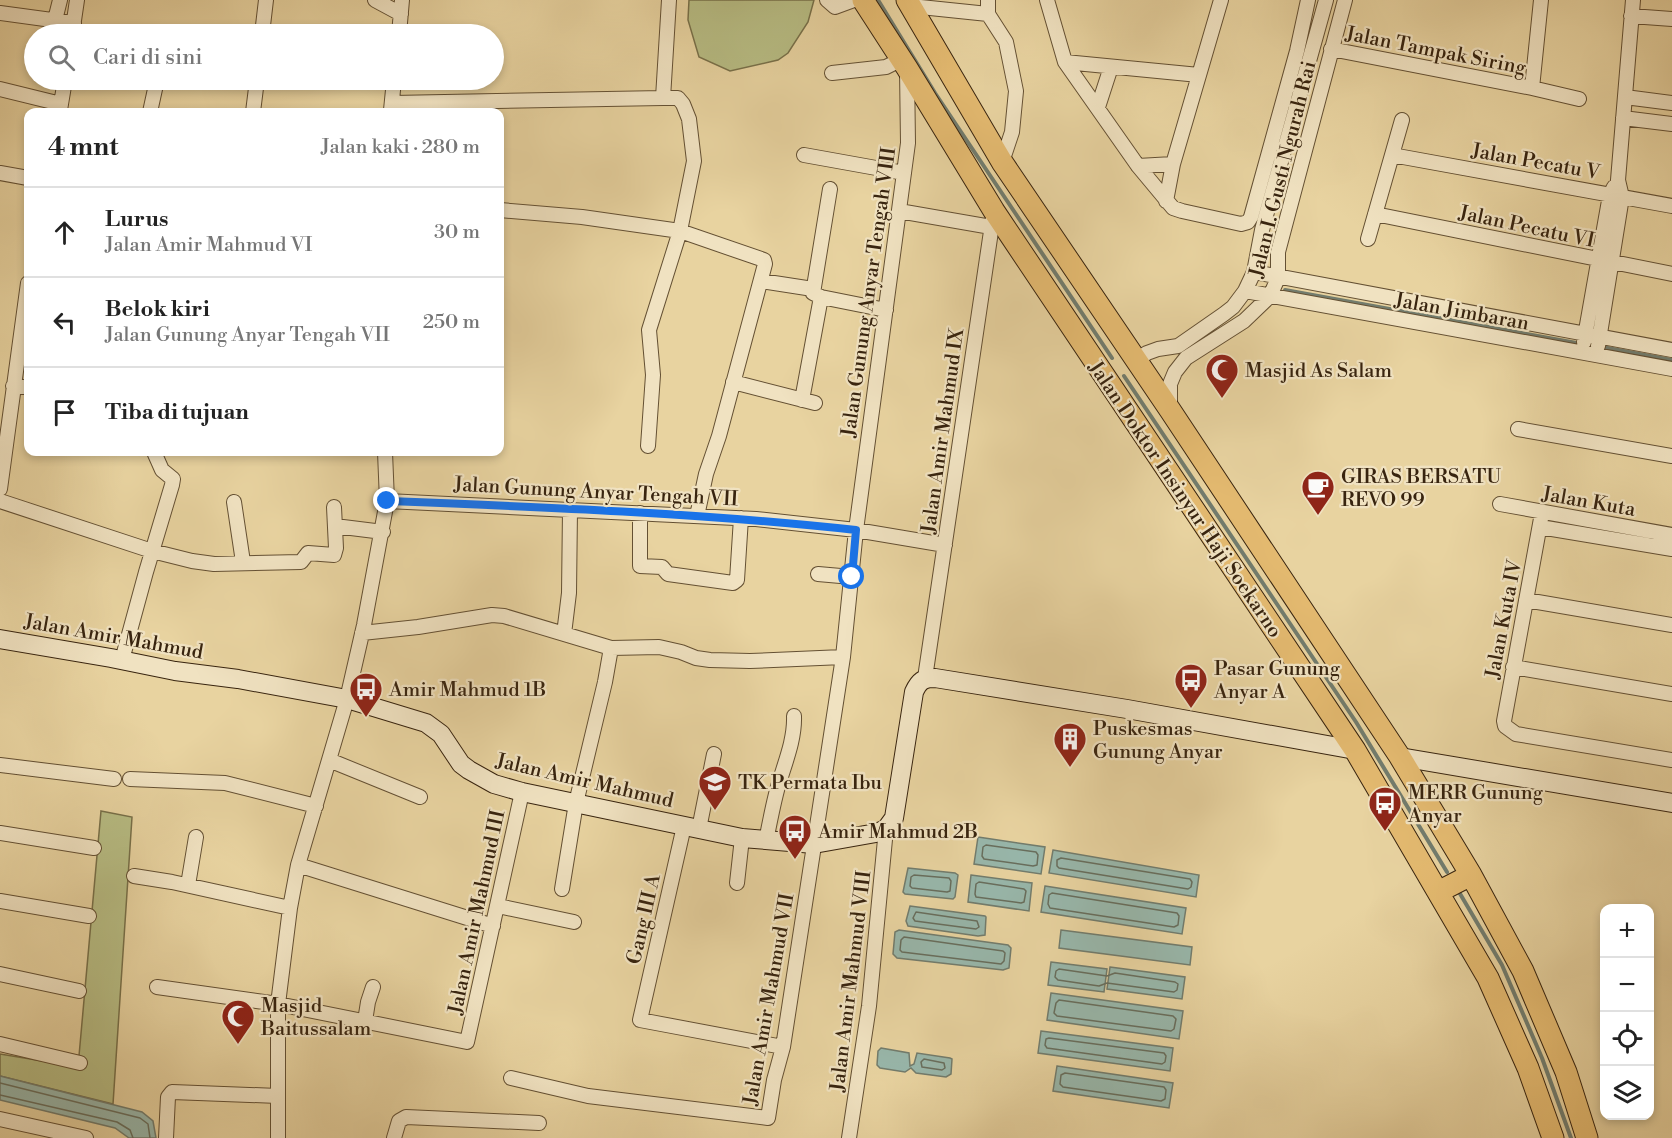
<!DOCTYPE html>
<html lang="id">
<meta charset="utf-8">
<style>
:root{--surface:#fff;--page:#f6f6f6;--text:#222;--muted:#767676;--line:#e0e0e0}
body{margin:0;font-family:"Libre Bodoni",serif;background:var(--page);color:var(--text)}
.controls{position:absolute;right:18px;bottom:18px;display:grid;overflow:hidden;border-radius:12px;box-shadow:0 3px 9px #0003}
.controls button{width:54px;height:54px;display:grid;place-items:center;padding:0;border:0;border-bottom:2px solid var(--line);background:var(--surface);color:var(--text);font:30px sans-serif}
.stop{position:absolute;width:18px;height:18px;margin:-14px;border:4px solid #1a73e8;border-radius:50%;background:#fff}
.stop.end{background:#1a73e8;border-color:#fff;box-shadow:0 2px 6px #0008}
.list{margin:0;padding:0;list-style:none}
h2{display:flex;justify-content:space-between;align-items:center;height:78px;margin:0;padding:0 24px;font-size:26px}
h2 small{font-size:20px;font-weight:400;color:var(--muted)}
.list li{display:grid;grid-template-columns:39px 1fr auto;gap:18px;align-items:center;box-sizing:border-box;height:90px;padding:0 24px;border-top:2px solid var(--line)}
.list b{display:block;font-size:22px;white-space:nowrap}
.list p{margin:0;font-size:20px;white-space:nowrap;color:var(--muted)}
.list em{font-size:20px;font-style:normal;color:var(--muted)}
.icon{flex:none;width:33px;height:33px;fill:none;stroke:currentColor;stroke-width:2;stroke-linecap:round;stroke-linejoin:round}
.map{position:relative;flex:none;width:1672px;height:1138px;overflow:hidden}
.search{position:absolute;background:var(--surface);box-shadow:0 3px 9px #0003;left:24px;top:24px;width:480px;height:66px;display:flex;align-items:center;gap:15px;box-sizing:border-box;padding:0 21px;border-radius:33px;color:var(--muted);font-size:22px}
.panel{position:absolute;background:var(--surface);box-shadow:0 3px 9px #0003;left:24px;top:108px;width:480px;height:348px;border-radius:12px}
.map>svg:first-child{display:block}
</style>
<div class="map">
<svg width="1672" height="1138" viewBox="0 0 1672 1138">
<rect width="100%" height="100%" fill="#e8d3a0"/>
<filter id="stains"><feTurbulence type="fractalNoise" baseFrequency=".00333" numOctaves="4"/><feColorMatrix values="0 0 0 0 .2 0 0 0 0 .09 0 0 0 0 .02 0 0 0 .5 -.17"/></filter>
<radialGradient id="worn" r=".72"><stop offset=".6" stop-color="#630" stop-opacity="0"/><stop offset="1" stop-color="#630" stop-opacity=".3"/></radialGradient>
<!-- green -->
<path fill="#b7bc83" stroke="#787049" stroke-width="1.5" d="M689 0H814L808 22 788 53 778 60 730 71 699 57 688 20Z
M101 811 132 817 113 1104 0 1076V1054L78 1067Z"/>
<!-- water -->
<path fill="#98b7ab" stroke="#727c6d" stroke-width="1.5" d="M978 837 1045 847 1041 874 974 864Z
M1053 850 1199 875 1196 897 1049 873Z
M908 868 955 873 958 875 955 897 953 899 905 894 903 892Z
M971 875 1032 883 1029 911 968 902Z
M1045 886 1186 908 1182 934 1041 912Z
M910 906 985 916 986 917 985 935 978 936 908 926 906 921Z
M899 930 1008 945 1011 948 1009 968 1003 970 897 958 893 954 895 932Z
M1061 930 1192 947 1190 965 1059 948Z
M1051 962 1107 969 1104 992 1048 985Z
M1110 967 1185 977 1182 999 1107 989Z
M1051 993 1183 1011 1179 1039 1047 1020Z
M1041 1031 1173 1048 1170 1071 1038 1053Z
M881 1048 909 1053 910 1066 914 1064 917 1053 950 1058 952 1059 951 1074 946 1077 916 1073 911 1068 905 1072 880 1068 877 1065 878 1051Z
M1057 1066 1173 1083 1169 1108 1053 1091Z
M0 1076 142 1112 153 1121 156 1138H129L115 1128 0 1100Z"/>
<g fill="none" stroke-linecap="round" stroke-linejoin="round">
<!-- shore -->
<path stroke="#686e5d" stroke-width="1.5" d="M986 845 1036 852 1038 855 1037 865 1033 866 984 859 982 856 983 847Z
M1061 858 1190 879 1192 882 1191 887 1188 889 1059 868 1057 866V860Z
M914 875 949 878 951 881 950 891 947 892 912 888 910 886 911 877Z
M979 882 1024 889 1026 891 1024 902 1021 903 976 897 975 894 976 884Z
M1052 893 1177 913 1179 916 1178 925 1174 927 1050 908 1048 904 1049 895Z
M916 912 977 921 979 927 976 929 915 921 913 918Z
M904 937 1003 951 1005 953 1004 961 1001 964 902 952 900 950 901 940Z
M1059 969 1107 976 1115 973 1175 982 1178 984 1177 990 1174 992 1107 983 1099 986 1058 980 1055 977 1056 971Z
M1059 1000 1173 1016 1176 1019 1174 1029 1171 1031 1057 1016 1054 1013 1056 1003Z
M1049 1038 1164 1053 1166 1056 1165 1062 1162 1064 1047 1048 1045 1045 1046 1039Z
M924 1059 944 1063 945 1068 942 1070 922 1067 921 1062Z
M1065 1073 1164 1087 1166 1090 1165 1099 1161 1101 1063 1087 1060 1084 1061 1075Z
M0 1083 140 1118 148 1124 150 1138
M0 1095 117 1122 130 1130 133 1138"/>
<!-- stream -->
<path stroke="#727c6d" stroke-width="4" d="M878 0 935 93 1112 358
M1285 290 1582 344
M1602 347 1672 360
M1124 376 1356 722 1447 872
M1459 892 1502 965 1542 1058 1571 1138"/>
<defs>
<path id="street" d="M375 0 401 14
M827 0 835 7 854 0
M988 0V14L1006 42 1016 91 1012 132 1002 162
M1047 0 1065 62 1138 166 1173 208 1182 211 1241 224 1248 222 1251 217 1297 51 1308 0
M911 6 988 14
M0 13 74 23
M1631 16 1672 19
M55 20 60 0
M72 34 77 0
M262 34 266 0
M399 34 402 0
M1331 49 1532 88 1541 0
M1065 62 1199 75
M832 73 886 67 902 59
M1532 88 1579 99
M0 89 61 104
M1625 97 1672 103
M663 98 669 0
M392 103 663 98H678L683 104 689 119 694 161 680 231 649 330 653 375 648 446
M1098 107 1111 67
M60 110 65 80
M391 110 394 80
M150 112 157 80
M253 112 257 80
M1623 118 1672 124
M804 155 904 173
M1392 155 1672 206
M1138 166 1173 164
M0 173 28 178
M830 189 813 293 821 297 886 310
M1166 201 1173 164 1221 0
M500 210 582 217 680 231 764 260 765 264 719 436 706 474 697 516
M899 211 991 227
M1375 214 1672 274
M1368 239 1402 120
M1254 272 1672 350
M761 281 813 289
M1245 291 1672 369
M1584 342 1610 195 1614 187
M1598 346 1622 197 1618 180 1633 0
M1136 360 1147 353 1158 349 1178 346 1224 314 1233 307 1245 291 1254 272 1262 230 1326 0
M733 382 815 403
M13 386 28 387
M802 400 821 297
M1170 408V384L1175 372 1186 358 1244 321 1270 296 1278 278V252L1345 0
M1518 429 1672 456
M0 489 28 283
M0 501 152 551 192 561 214 564 301 562 308 553 334 555 336 548 334 507
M387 501 756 519 856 530 945 545
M234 502 243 562
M1500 504 1672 535
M640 513V566L662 567 668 574 733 583 737 580 741 518
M1542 513 1504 721 1505 726 1516 734 1672 760
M335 526 383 532
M1540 527 1672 549
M818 574 852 577
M1526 600 1672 625
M362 633 418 627 492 615 504 616 611 648 659 647 681 652 696 658 710 660 750 661 843 657
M564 634 569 593 570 510
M122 660 146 572 172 485 173 479 162 470 154 452
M1513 667 1672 694
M925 678 994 211
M329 760 420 797
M0 765 114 779
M130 779 225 783 316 806
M684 826 640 1020 783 1047
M699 829 714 754
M0 833 94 848
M766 841C769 826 772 810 776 794 782 769 795 743 794 716
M298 865 493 926
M134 876 172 882 290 908
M737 883 742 838
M188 885 196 837
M562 889 576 803 605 682 611 648
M0 901 89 916
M498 906 574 922
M0 974 79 991
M157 987 278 1004 467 1042 522 792
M365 1021 368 1002 373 987
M0 1044 80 1063
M511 1078 588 1096 768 1118 774 1080 783 1047 843 657 856 530 908 143 907 70
M0 1119 86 1138
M166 1138 168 1097 172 1092 278 1096
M278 1138V1004L290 908 298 865 347 699 364 625 387 501 385 452
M394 1138 399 1121 406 1117 539 1123
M849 1138 869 1006 886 829"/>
<path id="secondary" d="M0 639 111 658 175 671 238 679 347 699 426 723 441 734 461 764 469 770 494 784 522 792 742 838 814 844 876 833 886 829 894 818 914 692C919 681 923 678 935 678L1127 709 1355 750
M1400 757 1672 803"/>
<path id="primary" d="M863 0 907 68 994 211 1355 750 1488 978 1528 1068 1553 1138
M907 0 1002 162 1170 410 1400 757 1471 875 1523 971 1566 1072 1587 1138
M1438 892 1471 875"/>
</defs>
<!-- street casing -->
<use href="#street" stroke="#645033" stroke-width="16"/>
<!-- secondary casing -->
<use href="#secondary" stroke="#38240f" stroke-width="20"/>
<!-- primary casing -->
<use href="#primary" stroke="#38240f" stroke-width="23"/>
<!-- street -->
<use href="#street" stroke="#f0e2c1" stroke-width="14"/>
<!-- secondary -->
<use href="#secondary" stroke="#f0e2c1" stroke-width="18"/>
<!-- primary -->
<use href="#primary" stroke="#e4ba70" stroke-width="21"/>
</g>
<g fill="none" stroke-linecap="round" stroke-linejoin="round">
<!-- route -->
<path stroke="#1a73e8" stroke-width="8" d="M387 501C543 507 700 513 856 530L852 577"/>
</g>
<!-- icons -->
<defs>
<symbol id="mosque-pin" viewBox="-11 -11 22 30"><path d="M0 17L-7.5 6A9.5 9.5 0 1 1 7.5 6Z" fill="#8f2418" stroke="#f0e2c1"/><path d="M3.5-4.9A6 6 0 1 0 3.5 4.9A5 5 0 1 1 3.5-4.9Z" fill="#fff"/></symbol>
<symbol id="cafe-pin" viewBox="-11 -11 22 30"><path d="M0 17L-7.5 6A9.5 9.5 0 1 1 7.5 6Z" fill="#8f2418" stroke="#f0e2c1"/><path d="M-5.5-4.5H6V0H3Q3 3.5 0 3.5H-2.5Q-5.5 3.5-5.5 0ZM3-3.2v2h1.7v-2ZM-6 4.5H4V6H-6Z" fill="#fff"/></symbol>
<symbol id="bus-pin" viewBox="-11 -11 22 30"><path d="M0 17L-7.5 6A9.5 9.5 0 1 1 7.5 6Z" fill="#8f2418" stroke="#f0e2c1"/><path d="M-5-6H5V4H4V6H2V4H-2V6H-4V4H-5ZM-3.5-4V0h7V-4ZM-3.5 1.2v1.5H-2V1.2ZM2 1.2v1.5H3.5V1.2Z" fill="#fff"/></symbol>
<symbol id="building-pin" viewBox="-11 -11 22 30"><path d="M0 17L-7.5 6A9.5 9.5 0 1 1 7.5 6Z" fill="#8f2418" stroke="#f0e2c1"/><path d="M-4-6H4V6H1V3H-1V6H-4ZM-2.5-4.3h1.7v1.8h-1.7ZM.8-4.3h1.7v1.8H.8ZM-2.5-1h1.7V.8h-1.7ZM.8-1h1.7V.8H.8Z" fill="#fff"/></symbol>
<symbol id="school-pin" viewBox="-11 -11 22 30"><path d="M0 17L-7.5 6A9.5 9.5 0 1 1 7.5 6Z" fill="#8f2418" stroke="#f0e2c1"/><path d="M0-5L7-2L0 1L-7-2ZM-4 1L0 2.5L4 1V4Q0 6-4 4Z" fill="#fff"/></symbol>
</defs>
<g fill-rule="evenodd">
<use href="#mosque-pin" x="1203" y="351" width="38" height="52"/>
<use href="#cafe-pin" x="1299" y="468" width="38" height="52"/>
<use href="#bus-pin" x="1172" y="661" width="38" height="52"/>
<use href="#bus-pin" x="347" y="670" width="38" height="52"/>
<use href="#building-pin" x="1051" y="720" width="38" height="52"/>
<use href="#school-pin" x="696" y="763" width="38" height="52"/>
<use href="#bus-pin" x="1366" y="784" width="38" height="52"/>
<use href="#bus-pin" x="776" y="812" width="38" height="52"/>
<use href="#mosque-pin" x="219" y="997" width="38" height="52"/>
</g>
<g text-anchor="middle" stroke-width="4.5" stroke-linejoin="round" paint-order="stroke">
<!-- street labels -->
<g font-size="20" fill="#38240f" stroke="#f0e2c1">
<text transform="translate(1436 50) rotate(11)" y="7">Jalan Tampak Siring</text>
<text transform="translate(1536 161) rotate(10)" y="7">Jalan Pecatu V</text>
<text transform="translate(1282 169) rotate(-76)" y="7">Jalan I. Gusti Ngurah Rai</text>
<text transform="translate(1527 226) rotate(12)" y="7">Jalan Pecatu VI</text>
<text transform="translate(868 292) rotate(-82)" y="7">Jalan Gunung Anyar Tengah VIII</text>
<text transform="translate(1462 311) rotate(10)" y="7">Jalan Jimbaran</text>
<text transform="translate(942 431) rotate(-82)" y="7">Jalan Amir Mahmud IX</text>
<text transform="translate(596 491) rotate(3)" y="7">Jalan Gunung Anyar Tengah VII</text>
<text transform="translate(1186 499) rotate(56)" y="7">Jalan Doktor Insinyur Haji Soekarno</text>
<text transform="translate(1589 501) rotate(10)" y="7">Jalan Kuta</text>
<text transform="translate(1503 619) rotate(-79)" y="7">Jalan Kuta IV</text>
<text transform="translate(114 636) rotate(10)" y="7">Jalan Amir Mahmud</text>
<text transform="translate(585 780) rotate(13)" y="7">Jalan Amir Mahmud</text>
<text transform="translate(476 912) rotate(-78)" y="7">Jalan Amir Mahmud III</text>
<text transform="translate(643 919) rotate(-77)" y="7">Gang III A</text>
<text transform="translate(850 981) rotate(-83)" y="7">Jalan Amir Mahmud VIII</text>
<text transform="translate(768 999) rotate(-80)" y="7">Jalan Amir Mahmud VII</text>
</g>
<!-- poi labels -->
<g font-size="20" fill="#38240f" stroke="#f0e2c1" text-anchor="start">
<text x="1245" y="377">Masjid As Salam</text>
<text x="1341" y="483">GIRAS BERSATU<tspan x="1341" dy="23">REVO 99</tspan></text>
<text x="1214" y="675">Pasar Gunung<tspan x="1214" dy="23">Anyar A</tspan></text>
<text x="389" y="696">Amir Mahmud 1B</text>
<text x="1093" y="735">Puskesmas<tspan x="1093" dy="23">Gunung Anyar</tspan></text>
<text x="738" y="789">TK Permata Ibu</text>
<text x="1408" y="799">MERR Gunung<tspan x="1408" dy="23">Anyar</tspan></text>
<text x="818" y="838">Amir Mahmud 2B</text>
<text x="261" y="1012">Masjid<tspan x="261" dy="23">Baitussalam</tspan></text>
</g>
</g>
<rect width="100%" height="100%" filter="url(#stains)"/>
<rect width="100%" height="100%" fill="url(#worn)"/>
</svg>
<div class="controls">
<button>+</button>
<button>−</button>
<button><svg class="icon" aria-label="locate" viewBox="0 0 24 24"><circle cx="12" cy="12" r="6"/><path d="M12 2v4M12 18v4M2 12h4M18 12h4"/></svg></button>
<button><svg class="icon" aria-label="layers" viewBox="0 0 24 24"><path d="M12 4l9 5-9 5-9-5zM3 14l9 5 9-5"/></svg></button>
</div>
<div class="stop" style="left:852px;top:577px"></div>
<div class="stop end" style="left:387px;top:501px"></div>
<div class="search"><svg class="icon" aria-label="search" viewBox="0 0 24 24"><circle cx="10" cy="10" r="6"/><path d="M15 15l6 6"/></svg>Cari di sini</div>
<section class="panel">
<h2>4 mnt<small>Jalan kaki · 280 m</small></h2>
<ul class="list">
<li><svg class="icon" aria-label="ahead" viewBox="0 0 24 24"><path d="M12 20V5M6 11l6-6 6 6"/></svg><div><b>Lurus</b><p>Jalan Amir Mahmud VI</p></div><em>30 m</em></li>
<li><svg class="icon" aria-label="left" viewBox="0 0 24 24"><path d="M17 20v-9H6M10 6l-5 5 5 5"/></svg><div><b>Belok kiri</b><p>Jalan Gunung Anyar Tengah VII</p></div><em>250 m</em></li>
<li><svg class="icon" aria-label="arrive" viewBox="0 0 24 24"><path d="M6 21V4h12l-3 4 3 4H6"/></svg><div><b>Tiba di tujuan</b></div></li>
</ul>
</section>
</div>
